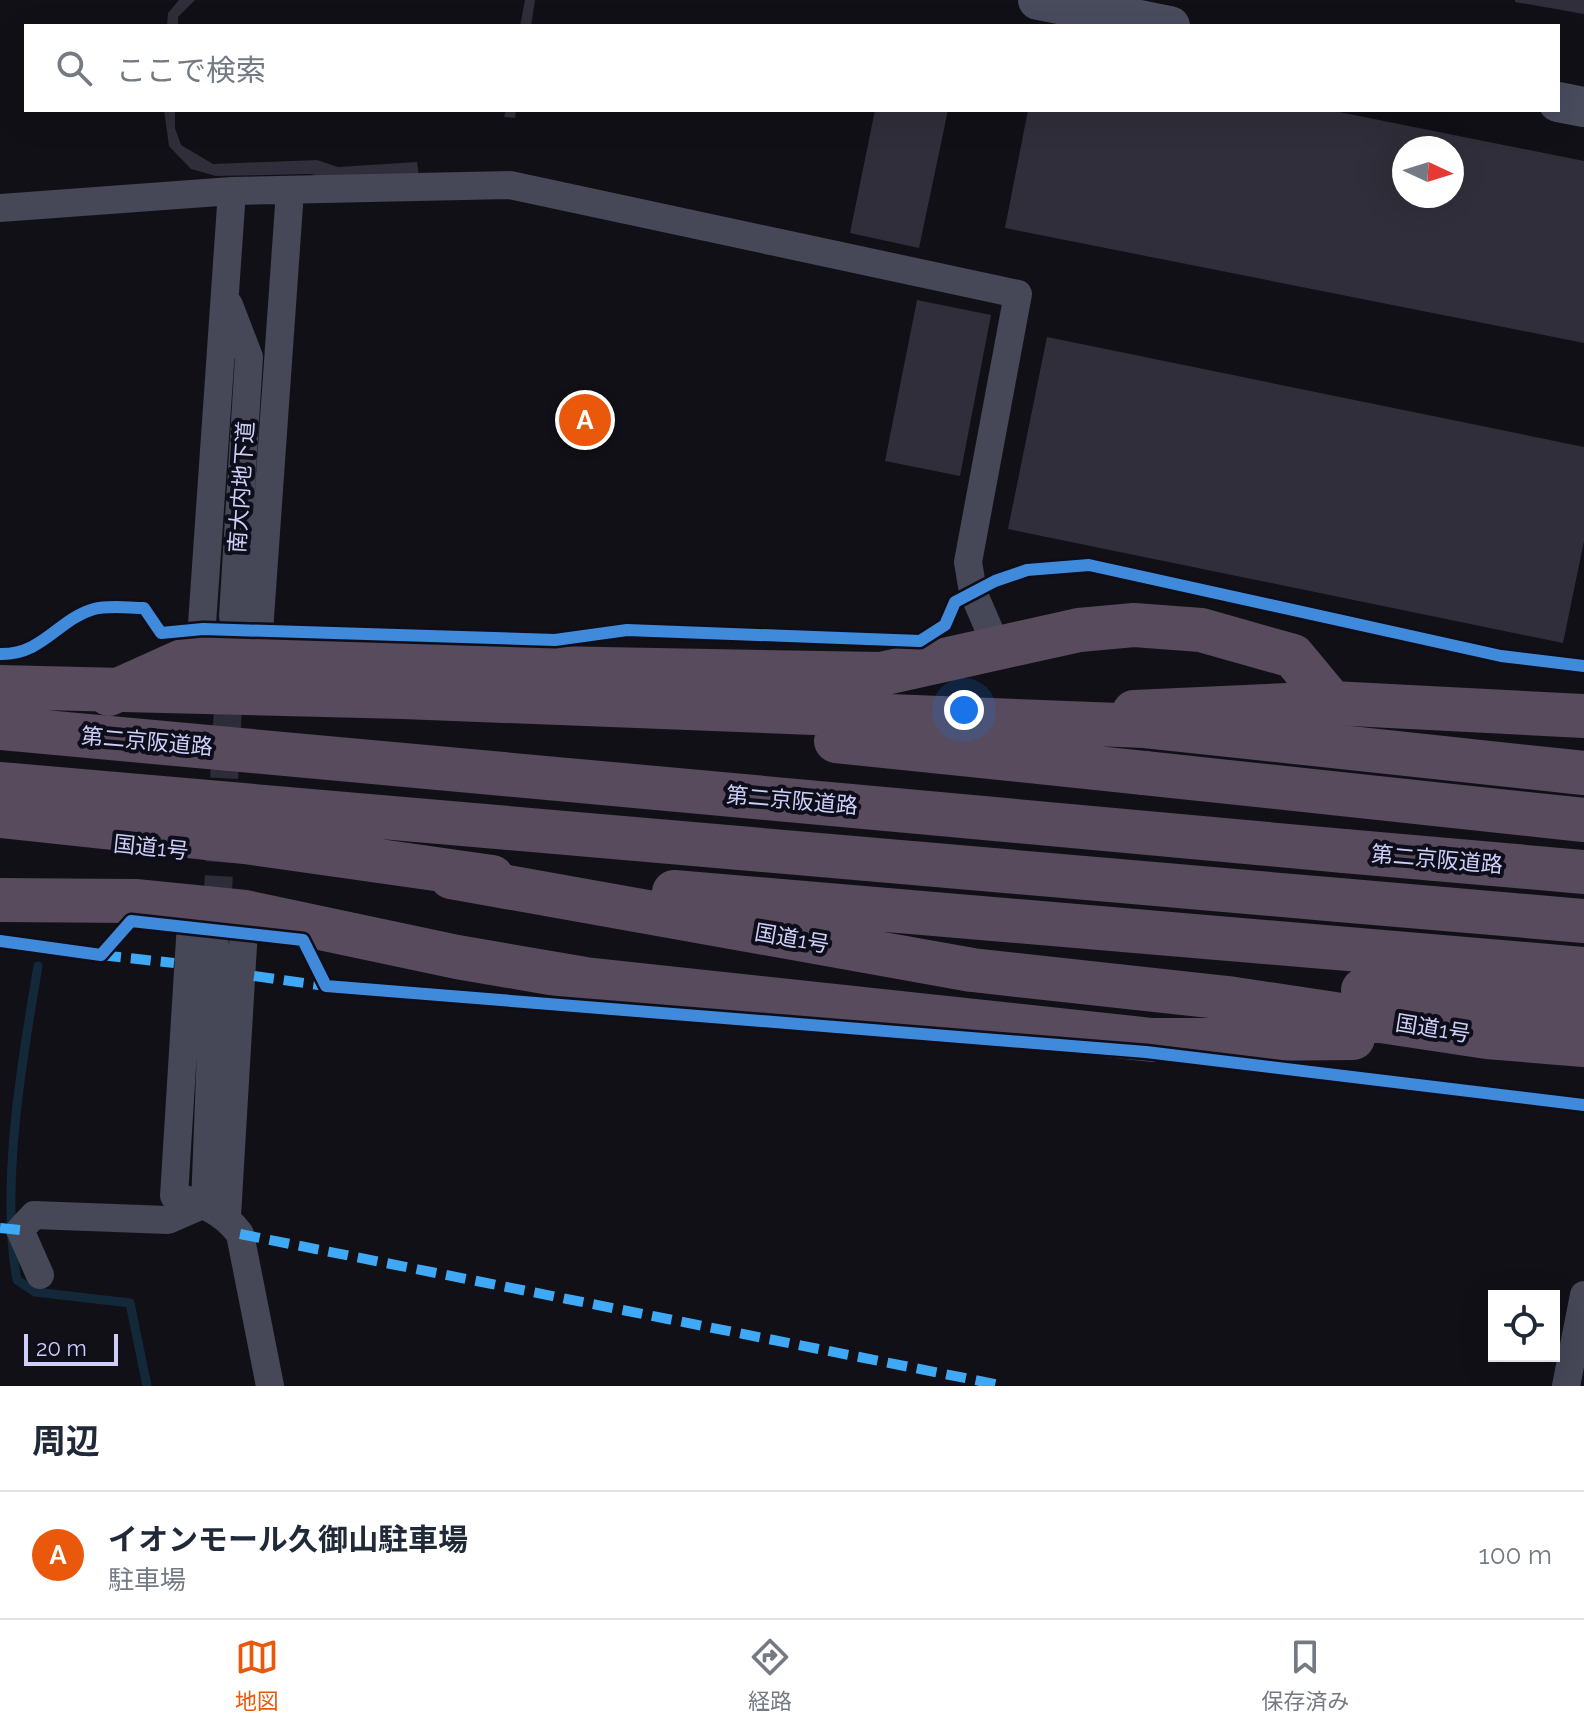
<!DOCTYPE html>
<html lang="ja">
<meta charset="utf-8">
<style>
:root{--surface:#fff;--page:#f6f6f7;--text:#1f2937;--muted:#747a83;--line:#e0e1e3;--accent:#ea580c}
body{margin:0;font-family:Raleway,"Noto Sans JP",sans-serif;background:var(--page);color:var(--text)}
.controls{position:absolute;right:24px;bottom:24px;display:grid;overflow:hidden;border-radius:0px;box-shadow:0 8px 32px #0002}
.controls button{width:72px;height:72px;display:grid;place-items:center;padding:0;border:0;border-bottom:2px solid var(--line);background:var(--surface);color:var(--text);font:40px sans-serif}
.compass{position:absolute;left:1392px;top:136px;width:72px;height:72px;border-radius:50%;background:var(--surface);box-shadow:0 8px 32px #0002;rotate:94deg}
.scale{position:absolute;left:24px;bottom:20px;width:94px;box-sizing:border-box;padding-left:8px;border:4px solid #cdcff8;border-top:0;font-size:22px;line-height:28px;white-space:nowrap;color:#cdcff8;-webkit-text-stroke:6px #0e0d1a;paint-order:stroke}
.you{position:absolute;left:964px;top:710px;width:28px;height:28px;margin:-20px;border:6px solid #fff;border-radius:50%;background:#1a73e8;box-shadow:0 0 0 12px #1a73e833}
.badge{display:grid;place-items:center;width:52px;height:52px;border-radius:50%;background:var(--accent);color:#fff;font-size:26px;font-weight:700}
.pin{position:absolute;translate:-50% -50%;border:4px solid #fff;box-shadow:0 2px 8px #0006}
.list{margin:0;padding:0;list-style:none}
h2{display:flex;justify-content:space-between;align-items:center;height:104px;margin:0;padding:0 32px;font-size:34px}
h2 small{font-size:26px;font-weight:400;color:var(--muted)}
.list li{display:grid;grid-template-columns:52px 1fr auto;gap:24px;align-items:center;box-sizing:border-box;height:128px;padding:0 32px;border-top:2px solid var(--line)}
.list b{display:block;font-size:30px;white-space:nowrap}
.list p{margin:0;font-size:26px;white-space:nowrap;color:var(--muted)}
.list em{font-size:26px;font-style:normal;color:var(--muted)}
.icon{flex:none;width:44px;height:44px;fill:none;stroke:currentColor;stroke-width:2;stroke-linecap:round;stroke-linejoin:round}
.map{position:relative;flex:none;width:1584px;height:1386px;overflow:hidden}
.search{position:absolute;background:var(--surface);box-shadow:0 8px 32px #0002;left:24px;right:24px;top:24px;height:88px;display:flex;align-items:center;gap:20px;box-sizing:border-box;padding:0 28px;border-radius:0px;color:var(--muted);font-size:30px}
.sheet{height:232px;background:var(--surface)}
nav{display:flex;justify-content:space-around;align-items:center;box-sizing:border-box;height:112px;border-top:2px solid var(--line);background:var(--surface);font-size:22px;color:var(--muted)}
nav a{display:grid;justify-items:center;gap:4px}
nav .on{color:var(--accent)}
.map>svg:first-child{display:block}
</style>
<div class="map">
<svg width="1584" height="1386" viewBox="0 0 1584 1386">
<rect width="100%" height="100%" fill="#111017"/>
<g fill="none" stroke-linecap="round" stroke-linejoin="round">
<!-- stream -->
<path stroke="#13293a" stroke-width="9" d="M38 966C22 1059 0 1188 17 1280L35 1292 130 1303 147 1386"/>
</g>
<!-- building -->
<path fill="#2f2e3a" fill-rule="evenodd" d="M179 0H195L178 17V26H167L168 13Z
M525 0H535L531 26H520Z
M1515 0H1584V14L1515 2Z
M164 110H175V128L181 145 213 164 317 160 338 167 417 162 419 176 331 179 311 174 216 176 191 169 169 146Z
M506 110H516L515 118 504 117Z
M875 110H948L919 248 850 233Z
M1028 110H1329L1584 161V343L1005 228ZM1404 148H1452V196H1404Z
M917 300 991 315 960 476 885 461Z
M1047 337 1584 447V541L1563 643 1008 529Z"/>
<g fill="none" stroke-linecap="round" stroke-linejoin="round">
<!-- street-tunnel -->
<path stroke="#2d2d39" stroke-width="28" stroke-dasharray="28 14" stroke-linecap="butt" d="M215 946 233 616"/>
<!-- street -->
<path stroke="#464757" stroke-width="28" d="M0 208 232 191 510 185 1018 294 968 562 973 592 998 650
M229 305 249 357 233 616
M200 653 232 191
M261 655 259 632 290 191
M192 907 174 1196C203 1204 222 1210 240 1234L270 1386
M227 1216 245 912
M40 1275 20 1230 34 1215 168 1220 205 1204 215 946
M1566 1386 1584 1295"/>
<!-- secondary -->
<path stroke="#484c5d" stroke-width="40" d="M1038 0 1170 26
M1558 102 1584 107"/>
<!-- highway -->
<path stroke="#584b5d" stroke-width="44" d="M109 694 200 653 488 667 881 674 1079 630 1134 625 1201 630 1293 656 1332 703
M1134 712 1332 703 1584 716
M1144 773 1584 820
M1344 851 1584 872
M451 877 972 970 1228 998 1487 1037 1584 1045
M674 892 1584 969
M0 900 135 901 245 912 457 957 585 979 1152 1040 1353 1038
M1339 900 1584 921
M1363 990 1584 1011"/>
<!-- highway-bridge -->
<path stroke="#584b5d" stroke-width="44" d="M0 687 403 697 1145 726 1584 773
M0 728 1344 851
M836 741 1144 773
M0 784 1339 900
M0 816 245 842 492 877"/>
<!-- quiet -->
<path stroke="#3fa9f5" stroke-width="10" stroke-dasharray="20 10" stroke-linecap="butt" d="M101 955 174 963
M254 976 326 986
M0 1228 20 1230
M240 1234 1005 1386"/>
<defs>
<path id="cycleway" d="M0 654C43 655 58 619 94 609 109 605 129 608 144 608L161 633 203 629 555 640 627 630 920 641 945 625 955 602 995 581 1027 570 1089 565 1501 656 1584 666
M0 941 101 955 131 921 303 940 326 986 1146 1052 1584 1105"/>
</defs>
<!-- cycleway casing -->
<use href="#cycleway" stroke="#0e0d1a" stroke-width="17"/>
<!-- cycleway -->
<use href="#cycleway" stroke="#408adc" stroke-width="12"/>
</g>
<g text-anchor="middle" stroke-width="8" stroke-linejoin="round" paint-order="stroke">
<!-- street labels -->
<g font-size="22" fill="#cdcff8" stroke="#0e0d1a">
<text transform="translate(241 487) rotate(-86)" y="8">南大内地下道</text>
<text transform="translate(147 741) rotate(5)" y="8">第二京阪道路</text>
<text transform="translate(792 800) rotate(5)" y="8">第二京阪道路</text>
<text transform="translate(151 847) rotate(6)" y="8">国道1号</text>
<text transform="translate(1437 859) rotate(5)" y="8">第二京阪道路</text>
<text transform="translate(792 938) rotate(10)" y="8">国道1号</text>
<text transform="translate(1433 1028) rotate(9)" y="8">国道1号</text>
</g>
</g>
</svg>
<div class="controls">
<button><svg class="icon" aria-label="locate" viewBox="0 0 24 24"><circle cx="12" cy="12" r="6"/><path d="M12 2v4M12 18v4M2 12h4M18 12h4"/></svg></button>
</div>
<svg class="compass" viewBox="-18 -18 36 36"><path d="M0-13l5 13h-10z" fill="#e53935"/><path d="M0 13l5-13h-10z" fill="#747a83"/></svg>
<div class="scale">20 m</div>
<div class="you"></div>
<div class="pin badge" style="left:585px;top:420px">A</div>
<div class="search"><svg class="icon" aria-label="search" viewBox="0 0 24 24"><circle cx="10" cy="10" r="6"/><path d="M15 15l6 6"/></svg>ここで検索</div>
</div>
<section class="sheet">
<h2>周辺<small></small></h2>
<ul class="list">
<li><span class="badge">A</span><div><b>イオンモール久御山駐車場</b><p>駐車場</p></div><em>100 m</em></li>
</ul>
</section>
<nav>
<a class="on"><svg class="icon" aria-label="map" viewBox="0 0 24 24"><path d="M3 6l6-2 6 2 6-2v14l-6 2-6-2-6 2zM9 4v14M15 6v14"/></svg>地図</a>
<a><svg class="icon" aria-label="directions" viewBox="0 0 24 24"><path d="M12 3l9 9-9 9-9-9zM9 14v-3h6M13 9l2 2-2 2"/></svg>経路</a>
<a><svg class="icon" aria-label="saved" viewBox="0 0 24 24"><path d="M7 4h10v16l-5-4-5 4z"/></svg>保存済み</a>
</nav>
